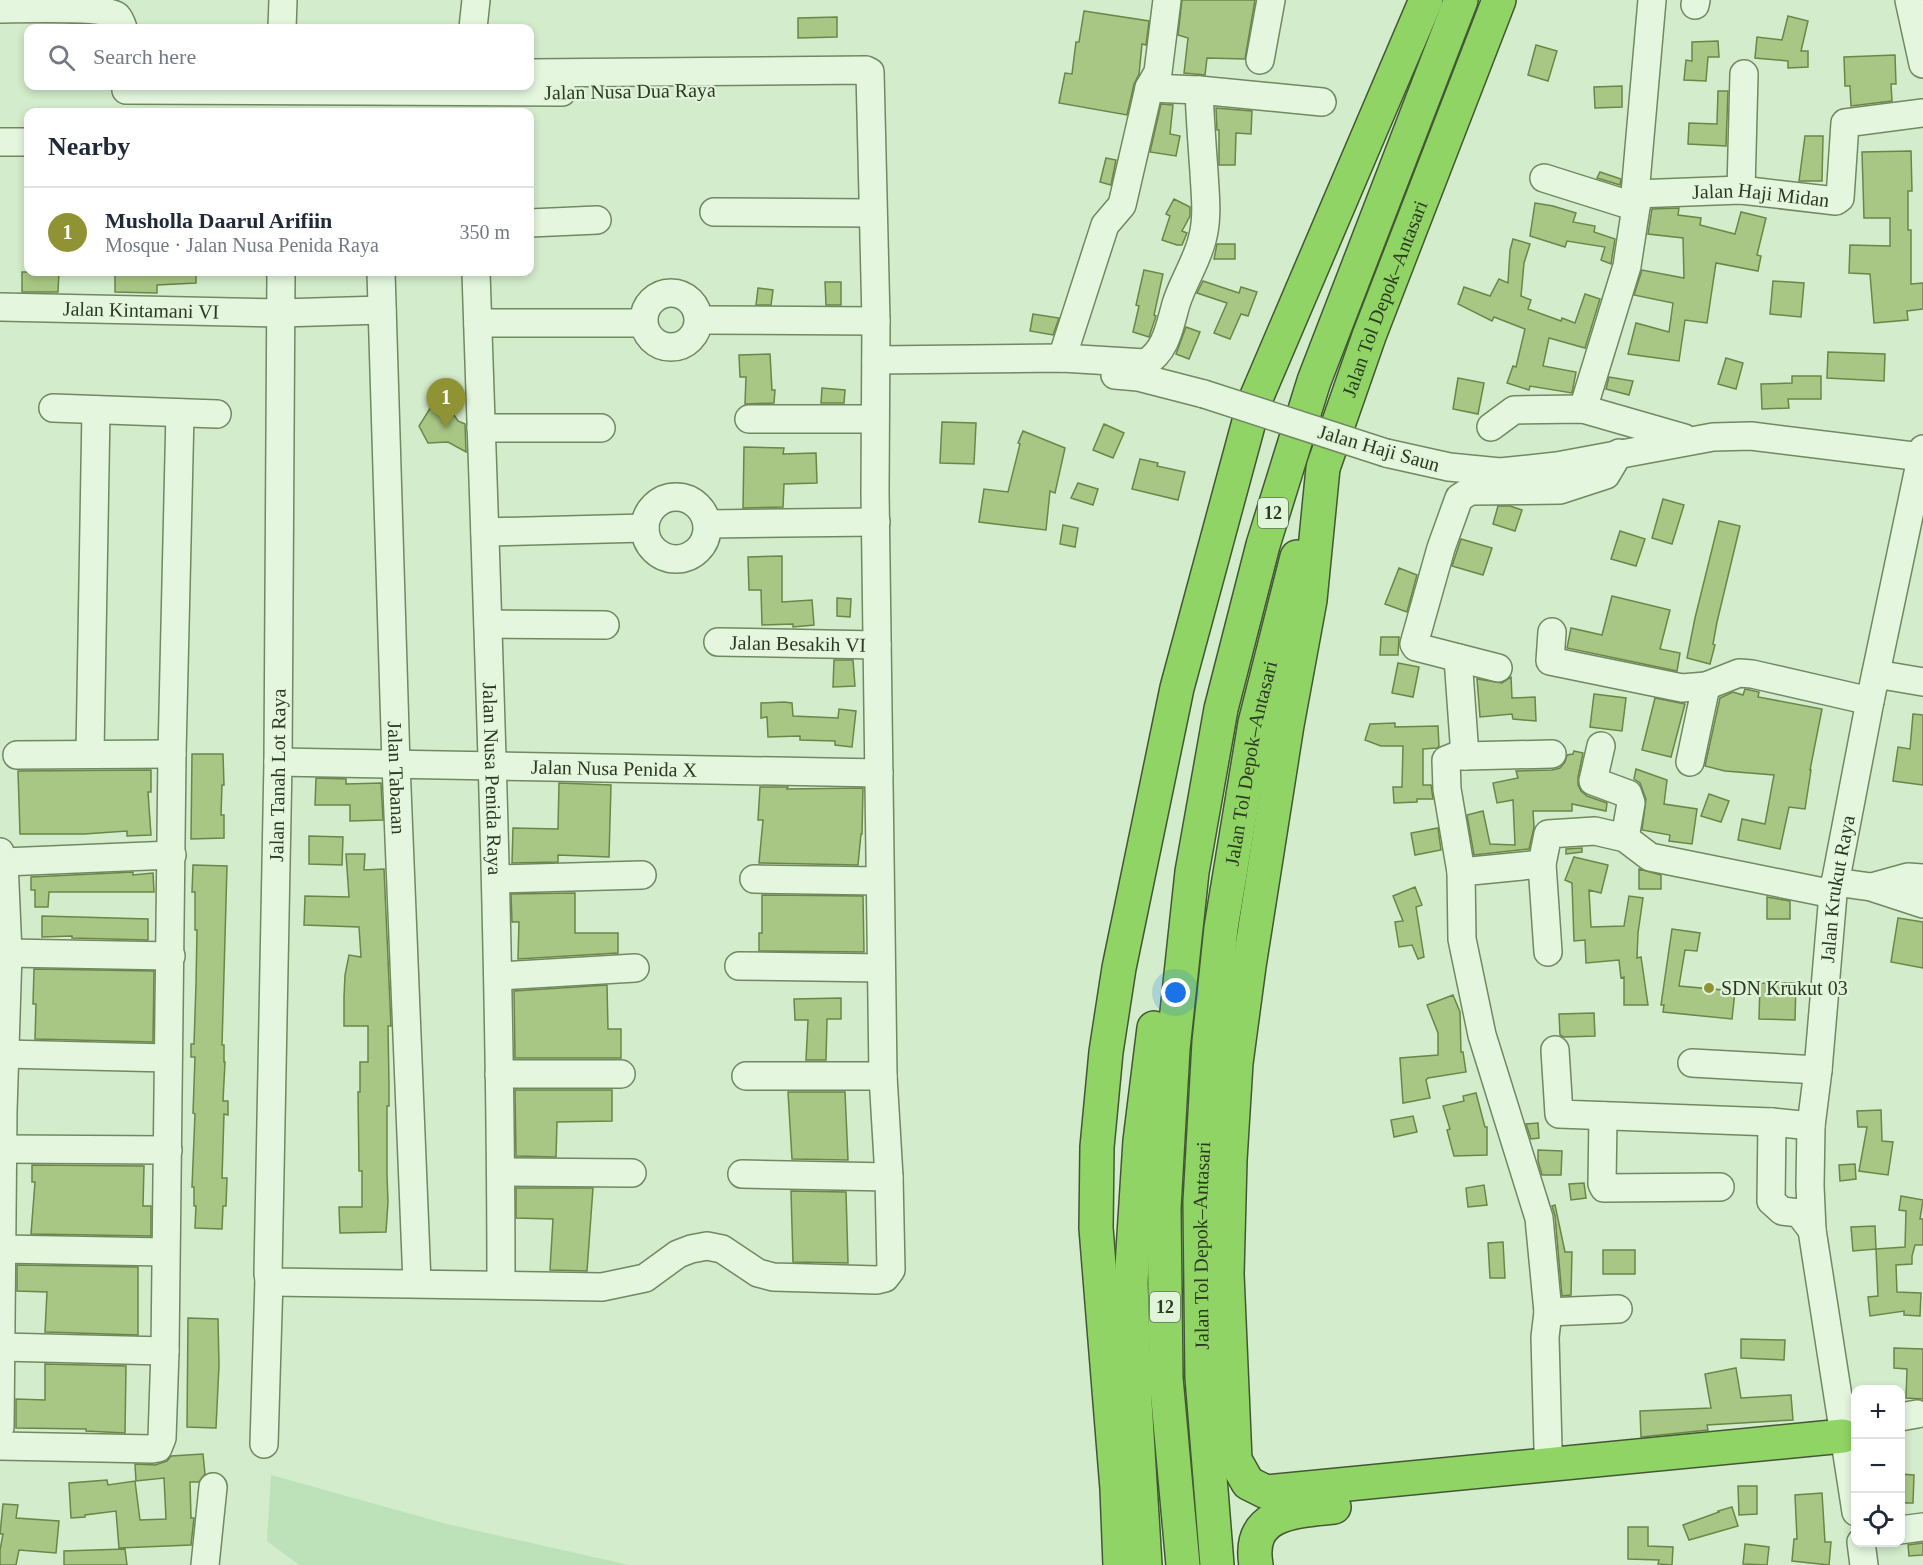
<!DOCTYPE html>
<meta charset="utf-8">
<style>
:root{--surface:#fff;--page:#f2f2f3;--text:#1f2937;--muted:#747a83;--line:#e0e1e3;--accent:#8f9334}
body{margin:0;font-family:Georgia,serif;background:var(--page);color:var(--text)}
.controls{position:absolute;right:18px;bottom:18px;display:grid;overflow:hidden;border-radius:12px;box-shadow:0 3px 9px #0003}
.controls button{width:54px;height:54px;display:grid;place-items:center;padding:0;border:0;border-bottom:2px solid var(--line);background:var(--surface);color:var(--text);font:30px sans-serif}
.you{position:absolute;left:1176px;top:993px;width:21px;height:21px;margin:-15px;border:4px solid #fff;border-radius:50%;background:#1a73e8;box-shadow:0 0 0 9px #1a73e833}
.badge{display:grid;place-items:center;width:39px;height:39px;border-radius:50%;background:var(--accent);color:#fff;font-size:20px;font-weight:700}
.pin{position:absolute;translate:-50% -50px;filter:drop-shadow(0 2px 3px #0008)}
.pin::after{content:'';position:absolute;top:32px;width:21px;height:18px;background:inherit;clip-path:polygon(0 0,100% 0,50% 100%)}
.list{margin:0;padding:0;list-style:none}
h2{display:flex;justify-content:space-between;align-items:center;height:78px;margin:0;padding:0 24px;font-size:26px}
h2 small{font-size:20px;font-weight:400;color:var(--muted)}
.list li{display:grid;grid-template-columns:39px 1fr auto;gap:18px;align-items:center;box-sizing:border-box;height:90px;padding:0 24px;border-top:2px solid var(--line)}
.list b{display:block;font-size:22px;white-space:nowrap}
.list p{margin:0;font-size:20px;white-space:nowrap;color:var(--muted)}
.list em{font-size:20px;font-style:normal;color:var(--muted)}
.icon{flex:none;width:33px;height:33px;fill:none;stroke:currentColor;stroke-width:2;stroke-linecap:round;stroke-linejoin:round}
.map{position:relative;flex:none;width:1923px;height:1565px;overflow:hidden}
.search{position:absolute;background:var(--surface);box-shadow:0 3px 9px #0003;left:24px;top:24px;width:510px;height:66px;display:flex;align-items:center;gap:15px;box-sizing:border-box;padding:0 21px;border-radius:12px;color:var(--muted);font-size:22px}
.panel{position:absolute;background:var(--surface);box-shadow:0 3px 9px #0003;left:24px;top:108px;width:510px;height:168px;border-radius:12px}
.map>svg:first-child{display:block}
</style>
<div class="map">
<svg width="1923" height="1565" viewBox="0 0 1923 1565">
<rect width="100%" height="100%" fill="#d3eccb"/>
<!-- farmland -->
<path fill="#bde1b9" d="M271 1475 447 1524 629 1565H299L267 1541Z"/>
<!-- building -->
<path fill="#a8c784" stroke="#6a8648" stroke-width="1.5" d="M1182 0H1255L1245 59 1207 58 1205 75 1184 73 1188 38 1178 35Z
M1084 11 1149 21 1146 45 1142 44 1139 74 1134 84 1127 115 1059 103 1065 73 1072 74 1076 42H1079Z
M1788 16 1808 21 1801 51H1808V67L1788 68V61L1755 58 1757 37 1782 40Z
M837 17V37L798 38V18Z
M1718 41 1719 57H1708L1706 81 1684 80 1686 60 1692 61V42Z
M1536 45 1557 51 1548 81 1528 75Z
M1895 55 1896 84H1891L1892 101 1851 106 1850 86H1845L1844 57Z
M1622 86V107L1595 108 1594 87Z
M1718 91H1728L1726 146 1688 144 1689 123 1717 124Z
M1161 104 1173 105 1170 134 1180 136 1176 156 1150 152Z
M1216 108 1252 111 1251 134 1236 133 1235 165H1219V130H1217Z
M1805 136H1823L1822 181H1799Z
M1911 151 1912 191H1908V230H1911V284L1923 283V309L1907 311 1908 320 1874 323 1870 274 1849 273 1850 245 1890 246V218H1864L1862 152Z
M1106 158 1116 160 1111 185 1100 182Z
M1600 172 1621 179 1620 185 1597 178Z
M1174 199 1190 207V216L1182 231 1187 233 1182 245H1177L1162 240 1170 216 1166 214Z
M1535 203 1553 206 1576 213 1573 222 1595 226 1594 232 1615 239 1611 264 1601 260 1605 247 1567 241 1565 247 1530 236Z
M1679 208 1678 215 1701 218 1700 225 1735 234 1741 212 1766 218 1757 255 1761 256 1758 271 1716 263 1707 323 1685 320 1679 361 1628 354 1636 323 1669 332 1673 303 1634 295 1642 270 1684 278 1683 238 1648 234 1652 209Z
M1513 239 1530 244 1524 263 1521 296 1531 300 1528 309 1561 321 1562 318 1575 323 1585 294 1600 299 1585 348 1549 338 1543 366 1576 372 1572 393 1530 386 1529 390 1507 383 1513 366 1516 367 1525 329 1494 317 1492 321 1458 304 1464 287 1490 296 1499 279 1508 283 1510 250Z
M1217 244H1235V259H1214Z
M1144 270 1163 274 1154 315 1156 316 1149 337 1133 332 1139 306 1136 305Z
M22 272H59L58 292H22Z
M115 272H196V283L157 285V293L115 292Z
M1203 281 1239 293 1241 287 1257 292 1248 316 1241 314 1230 339 1214 333 1227 303 1197 293Z
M1773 281 1804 283 1801 317 1770 314Z
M825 282H841V305H826Z
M758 288 773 290 771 305H756Z
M1033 314 1059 318 1053 335 1030 331Z
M1186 327 1200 332 1189 359 1176 354Z
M1828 352 1885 354 1884 381 1827 378Z
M770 354 772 390H775L774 403 745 404 746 377H740L739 355Z
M1726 358 1743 363 1736 389 1718 384Z
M1792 376H1821V399H1788L1789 408 1762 409 1761 384 1792 383Z
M1609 377 1633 381 1629 395 1606 389Z
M1458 378 1484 383 1478 414 1453 409Z
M822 388 845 390 844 403H821Z
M448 406 458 421 465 424 466 452 448 442 428 443 419 426 431 407Z
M942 422 976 423 974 464 940 463Z
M1104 424 1124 433 1113 458 1093 450Z
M1023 431 1065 448 1055 493 1050 491 1046 530 979 522 984 489 1008 492 1020 444 1018 443Z
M744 447 784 448 783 454 816 453 817 483 784 484 783 507 743 508Z
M1140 459 1158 463 1157 466 1185 472 1178 500 1132 489Z
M1078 483 1098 489 1093 505 1071 498Z
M1663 499 1684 505 1672 544 1652 538Z
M1498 506H1510L1522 510 1515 531 1493 524Z
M1719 521 1740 526 1717 622 1713 644 1715 645 1710 664 1687 658 1695 618Z
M1063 525 1078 528 1075 547 1060 544Z
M1620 531 1645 539 1636 566 1611 559Z
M1461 539 1492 548 1483 575 1452 566Z
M782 556V602L812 600 814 625 793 627V624L762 625 761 590H749L748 557Z
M1399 568 1417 575 1407 612 1385 604Z
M1612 596 1670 610 1660 649 1680 653 1677 671 1567 648 1571 628 1602 635Z
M837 598 851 599 850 617 837 616Z
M1381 637H1399L1398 655H1380Z
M834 660H853L855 686 833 687Z
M1398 663 1419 667 1413 697 1392 693Z
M1511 677 1512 698 1535 697 1536 721 1513 719 1512 714 1480 717 1477 679 1502 683Z
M1745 689 1759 692 1758 697 1822 709 1810 770H1811L1805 809 1789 807 1780 849 1738 840 1742 819 1765 824 1774 775 1725 771 1705 766 1720 698 1733 692 1743 695Z
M1594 694 1626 698 1622 731 1590 727Z
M1655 698 1685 704 1671 757 1642 750Z
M784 702 792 703 793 716 838 718 839 709 856 711 852 747 835 745V741L800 740V736L768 737 767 717 761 718V703Z
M1913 714 1923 715V785L1893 781 1898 747 1910 749Z
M1395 723V727L1438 726 1439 746 1437 748 1423 749V785H1431L1433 799H1417V802L1394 803 1393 787H1402L1403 746H1381L1365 740 1370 724Z
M1574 751 1583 753 1578 777V785L1581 791 1587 796 1607 803 1606 811 1572 804V811H1533L1534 827 1529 849 1474 855 1467 815 1483 811 1490 844 1515 845 1513 800 1497 803 1493 783 1518 778 1516 771 1552 770 1560 768 1565 762 1567 755 1573 754Z
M192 754H223L224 785H222L221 815H224V838L191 839Z
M1636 769 1667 780 1664 804 1697 809 1692 844 1669 841 1670 835 1642 830 1646 799 1640 783 1634 779Z
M151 770V792H148L151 835 127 836V831L84 834H20L18 771Z
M316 778 346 779V784L381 783 383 820 350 821V805H315Z
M559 783 611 785 609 857 558 855V862L512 863 513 828 558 829Z
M760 787H788L787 789 863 788 862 834H861L858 865 759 863 763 820H758Z
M1709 794 1729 801 1721 822 1701 816Z
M1438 828 1441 850 1415 855 1411 833Z
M309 836 343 837 342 865 309 864Z
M1582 848V852L1566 854V849Z
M346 854H365L364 870 384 869 391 1026H388L389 1084V1106H387V1175L388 1202 386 1232 340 1233 339 1207H362V1171H359L358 1092H360V1062H368V1026H344V997L345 975 349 955 361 957 359 927 304 925 305 896 349 897Z
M1574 857 1608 865 1601 893 1589 890 1591 927 1624 926 1629 896 1643 898 1638 933 1637 958 1641 957 1648 1005H1624V977L1621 978 1619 960 1586 963 1585 940 1574 941 1572 883 1565 880Z
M193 865 227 866 222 1045H224V1062H225L223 1101H228V1115L224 1114 222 1178H227L226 1206H223L222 1229 195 1228 196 1206H194V1187H192L195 1114 193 1113 195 1057H191V1044H194L196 984 197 930H195V892H192Z
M1639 869 1661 875V889H1639Z
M133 872V875L153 873 154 892H49L48 907H35V890H31V877Z
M1415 887 1422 905 1416 907 1424 957 1418 959 1412 945 1399 947 1395 922 1403 921 1393 896Z
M575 893V933H618V953L518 959 519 922H512L511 894Z
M762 895 863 896 864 952 759 951V933H762Z
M1767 897 1790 901V919H1767Z
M42 916 148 919V940L72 938V936L42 937Z
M1898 918 1923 922V968L1891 962Z
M1672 929 1700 933 1697 951 1685 950 1679 986 1735 991 1732 1019 1663 1012 1664 1005H1661Z
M34 969 154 971 153 1042 35 1039 36 1004H33Z
M1760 983H1796L1795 1020 1759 1019Z
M607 985 608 1029H621V1058H515L514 991Z
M1453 995 1460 1012 1461 1052H1463L1466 1072 1428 1078 1426 1080 1430 1098 1403 1103 1400 1058 1438 1055V1033L1427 1005Z
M841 998V1019H827L826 1060H806L808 1020H795L794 999Z
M1594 1013 1595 1036 1564 1037 1560 1035 1559 1014Z
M515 1090H612V1121L557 1122 556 1157 516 1156Z
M788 1092H845L848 1160 792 1159Z
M1476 1093 1485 1127H1487V1155L1454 1156 1447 1130 1450 1129 1443 1106 1464 1101 1463 1096Z
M1881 1110 1882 1141 1893 1142 1888 1175 1859 1171 1867 1127H1858L1857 1111Z
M1413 1116 1417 1132 1394 1137 1391 1120Z
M1538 1123 1539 1138 1531 1139 1526 1124Z
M1538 1150 1562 1151 1561 1175H1542L1538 1161Z
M1855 1164 1856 1179 1840 1181 1839 1165Z
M32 1165 144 1166 143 1206H151V1236L31 1234 35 1182H32Z
M1584 1183 1586 1198 1571 1200 1569 1184Z
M1484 1185 1487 1205 1468 1207 1466 1188Z
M516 1188H593L587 1271 550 1270 553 1219 516 1218Z
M791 1191 846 1192 848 1263 793 1262Z
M1901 1196 1923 1200 1920 1219H1923V1245H1915L1912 1256V1264L1896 1265 1897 1292 1921 1293 1920 1316 1904 1315V1311L1870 1316 1868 1297 1878 1296 1876 1249 1853 1251 1851 1227 1875 1226 1876 1249 1905 1247 1906 1211 1899 1210Z
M1555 1205 1565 1252H1572L1571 1295 1562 1296 1555 1216 1552 1206Z
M1503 1242 1505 1278H1490L1488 1243Z
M1603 1250H1635V1274H1603Z
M17 1265 138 1267V1335L45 1332 47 1292 17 1291Z
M188 1318 218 1319 219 1365 216 1428 187 1427Z
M1741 1339 1785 1340 1784 1360 1741 1358Z
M1894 1348 1923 1349V1399L1906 1398 1907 1369 1894 1368Z
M45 1364 126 1366 125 1433 86 1431V1429L16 1428V1399L45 1400Z
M1736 1368 1741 1398 1791 1395 1793 1420 1707 1425 1708 1430 1641 1437 1640 1411 1711 1408 1705 1374Z
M203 1454 205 1474 199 1482H190L191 1518H194L191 1545 119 1548 116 1511 85 1515V1517L71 1518 69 1483 107 1480 108 1485 135 1481 140 1520 166 1519 164 1478 136 1481 135 1464 155 1465 167 1461 171 1456Z
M1900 1474 1914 1475 1913 1503H1900Z
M1738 1486H1757V1514L1739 1515Z
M1822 1493 1825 1542H1831L1829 1565 1792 1561 1794 1539H1797L1795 1495Z
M3 1504 18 1505 16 1518 59 1521 56 1553 19 1550 16 1565H0V1550L3 1534H0Z
M1732 1507 1738 1526 1689 1540 1683 1525 1719 1512 1718 1511Z
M1628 1527H1648V1546L1673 1547 1672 1565 1658 1564 1659 1560 1628 1559Z
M1923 1543V1555L1909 1556 1908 1545Z
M1745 1544 1769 1547 1767 1565 1743 1564Z
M125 1549 127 1565H64V1551Z"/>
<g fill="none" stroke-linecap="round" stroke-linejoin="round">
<defs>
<g id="minor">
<path d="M1909 0 1923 64"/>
<path d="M1695 5 1696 0"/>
<path d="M0 9C19 9 105 6 117 16 120 19 122 25 123 28"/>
<path d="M282 28 283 0"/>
<path d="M473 28 476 0"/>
<path d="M1260 60 1271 0"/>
<path d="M1149 88 1199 90 1322 102"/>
<path d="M126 90 562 92"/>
<path d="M0 142H28"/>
<path d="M1544 178 1636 207"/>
<path d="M1741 190 1744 74"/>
<path id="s1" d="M1635 194 1741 190 1836 201 1840 198 1845 123 1923 113"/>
<path d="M714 212 872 213"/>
<path d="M530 223 597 220"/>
<path id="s2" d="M381 272 396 764 417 1283"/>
<path id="s3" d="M476 272C487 609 501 947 501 1285"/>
<circle cx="671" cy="320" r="27"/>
<path id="s4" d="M0 307 281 313 382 310"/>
<path d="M699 320 876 321"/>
<path d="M478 323H643"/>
<path d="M1062 358 1105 225 1122 205 1149 88 1158 72 1167 0"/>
<path d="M876 360 1062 358 1145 363C1166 352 1170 325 1176 304 1183 281 1198 260 1203 236 1208 215 1205 193 1204 172 1202 145 1200 117 1199 90"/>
<path d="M1115 375 1138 377 1204 394"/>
<path d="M53 408 217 414"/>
<path d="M1583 409 1627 266 1636 207 1635 194 1652 0"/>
<path d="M749 419H875"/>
<path d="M1491 427 1514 410 1583 409 1684 438"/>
<path d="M481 428H601"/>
<path d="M1386 453 1449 467 1500 472 1557 466 1713 437 1751 436 1922 457"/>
<circle cx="676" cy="528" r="31"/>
<path d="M707 524 876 522"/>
<path d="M485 532 645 528"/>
<path d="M488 624 605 625"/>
<path d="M1552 632 1550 661 1682 688 1706 686 1739 673 1752 674 1870 701"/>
<path id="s5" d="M718 642 877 645"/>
<path d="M1458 658 1465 756 1552 754"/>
<path d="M1498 668 1416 647 1414 644 1441 548 1459 498 1470 491 1560 490 1606 475 1619 453"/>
<path d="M1876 674 1923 682"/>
<path d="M1601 746 1593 781 1628 794 1631 803 1625 838"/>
<path d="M90 753 96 410"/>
<path d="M17 755 172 754"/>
<path id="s6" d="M278 762 879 773"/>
<path d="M1690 762 1706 686"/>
<path d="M0 852 4 862 8 953 3 1111 0 1427"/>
<path d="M4 862 172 855"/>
<path d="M1542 864 1461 872 1462 939 1482 1035 1539 1218 1548 1312 1618 1309"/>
<path d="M1461 872 1447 789 1446 760 1456 756H1465"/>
<path d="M496 879 642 875"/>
<path d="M754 879 879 881"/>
<path d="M1835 882 1871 887 1923 904"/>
<path d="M1872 887 1908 877 1923 878"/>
<path d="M1548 952 1542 864 1548 834 1595 831 1625 838 1650 857 1833 894"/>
<path d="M8 953 171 956"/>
<path d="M739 966 881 968"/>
<path d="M498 976 635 968"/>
<path d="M1555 1050 1559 1114 1772 1122 1811 1126"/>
<path d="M5 1054 168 1058"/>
<path d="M1692 1063 1818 1070"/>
<path d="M499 1074H621"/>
<path d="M746 1076H883"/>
<path d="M1603 1116 1602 1184 1604 1188 1720 1187"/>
<path d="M1772 1122 1771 1201 1782 1211 1799 1213 1812 1230"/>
<path d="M3 1149 168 1150"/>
<path d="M501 1172 632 1173"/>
<path d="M742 1174 889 1177"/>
<path d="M2 1249 165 1252"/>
<path d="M269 1279 273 1282 602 1287 645 1278 678 1254 691 1249 707 1246 722 1249 758 1273 773 1277 877 1280 885 1278 891 1270 889 1177 883 1076 875 491 876 321 870 72 866 70 530 73"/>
<path d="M1 1347 165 1351"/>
<path d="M1900 1417 1917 1414"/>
<path id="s7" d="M264 1444 269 1279 268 1274 278 762 281 272"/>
<path d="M0 1446 152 1449 158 1448 162 1438 165 1351 172 754 180 413"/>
<path d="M1548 1448 1545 1337 1548 1312"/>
<path id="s8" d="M1856 1512 1812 1230 1810 1186 1811 1126 1818 1070 1833 894 1870 701 1923 449"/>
<path d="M1900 1530 1923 1527"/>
<path d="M1861 1542 1864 1565"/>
<path d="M205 1565 213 1487"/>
</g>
<g id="highway">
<path id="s9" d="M1324 465 1369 336 1499 0"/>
<path d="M1323 468 1310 600 1287 725 1249 966 1236 1063 1230 1160 1227 1274 1235 1460 1248 1483 1266 1492 1843 1436"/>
<path d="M1120 1565 1117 1489 1096 1228 1097 1147 1106 1052 1119 968 1177 688 1254 403 1426 0"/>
<path d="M1145 1565 1135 1401 1131 1282 1140 1141 1154 1028"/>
<path d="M1183 1565 1166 1378 1164 1208 1173 1049 1192 872 1221 709 1263 545 1314 381 1461 0"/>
<path id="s10" d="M1217 1565 1202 1378 1200 1202 1209 1042 1221 928 1255 723 1297 557"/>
<path d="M1256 1565C1247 1512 1295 1511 1334 1507"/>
</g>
</defs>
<!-- minor casing -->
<use href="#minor" stroke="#718860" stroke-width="30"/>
<!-- highway casing -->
<use href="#highway" stroke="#445734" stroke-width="36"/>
<!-- minor -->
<use href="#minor" stroke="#e4f7de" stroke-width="27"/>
<!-- highway -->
<use href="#highway" stroke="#8fd464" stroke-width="33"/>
<defs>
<path id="minor-bridge" d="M1204 394 1386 453"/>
</defs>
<!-- minor-bridge casing -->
<use href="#minor-bridge" stroke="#718860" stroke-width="30" stroke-linecap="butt"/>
<!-- minor-bridge -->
<use href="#minor-bridge" stroke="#e4f7de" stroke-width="27"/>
</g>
<!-- markers -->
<circle fill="#8f9334" stroke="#e0f4da" stroke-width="2" cx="1709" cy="988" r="6"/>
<g text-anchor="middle" stroke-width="4.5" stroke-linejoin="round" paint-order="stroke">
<!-- shield labels -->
<g fill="#e0f4da" stroke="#637259" stroke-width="1.5">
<rect x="1258" y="498" width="30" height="30" rx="4.5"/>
<rect x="1150" y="1292" width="30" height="30" rx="4.5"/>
</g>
<g font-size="18" font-weight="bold" fill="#2d3a22">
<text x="1273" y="519">12</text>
<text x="1165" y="1313">12</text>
</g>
<!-- street labels -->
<g font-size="20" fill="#2d3a22" stroke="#e0f4da">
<text transform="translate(630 91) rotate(-1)" y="7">Jalan Nusa Dua Raya</text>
<text dy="7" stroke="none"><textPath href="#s1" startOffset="126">Jalan Haji Midan</textPath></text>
<text dy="7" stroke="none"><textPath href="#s9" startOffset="177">Jalan Tol Depok–Antasari</textPath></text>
<text dy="7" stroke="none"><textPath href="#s4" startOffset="141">Jalan Kintamani VI</textPath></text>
<text transform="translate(1379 448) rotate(16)" y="7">Jalan Haji Saun</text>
<text dy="7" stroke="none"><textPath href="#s5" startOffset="80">Jalan Besakih VI</textPath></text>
<text dy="7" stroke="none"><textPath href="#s10" startOffset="806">Jalan Tol Depok–Antasari</textPath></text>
<text dy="7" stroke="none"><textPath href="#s6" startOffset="336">Jalan Nusa Penida X</textPath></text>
<text dy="7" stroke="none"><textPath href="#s7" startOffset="669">Jalan Tanah Lot Raya</textPath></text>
<text dy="7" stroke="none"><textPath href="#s2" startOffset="506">Jalan Tabanan</textPath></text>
<text dy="7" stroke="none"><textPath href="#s3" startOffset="507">Jalan Nusa Penida Raya</textPath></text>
<text dy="7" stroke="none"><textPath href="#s8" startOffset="628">Jalan Krukut Raya</textPath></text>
<text dy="7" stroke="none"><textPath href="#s10" startOffset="320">Jalan Tol Depok–Antasari</textPath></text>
</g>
<!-- poi labels -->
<g font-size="20" fill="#2d3a22" stroke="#e0f4da" text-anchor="start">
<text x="1721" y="995">SDN Krukut 03</text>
</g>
</g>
</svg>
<div class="controls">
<button>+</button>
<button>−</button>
<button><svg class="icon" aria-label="locate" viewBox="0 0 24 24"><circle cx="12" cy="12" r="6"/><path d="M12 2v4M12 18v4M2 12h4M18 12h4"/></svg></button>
</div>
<div class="you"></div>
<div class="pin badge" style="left:446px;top:428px">1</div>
<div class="search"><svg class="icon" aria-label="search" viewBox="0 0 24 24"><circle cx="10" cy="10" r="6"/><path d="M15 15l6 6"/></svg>Search here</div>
<section class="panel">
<h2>Nearby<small></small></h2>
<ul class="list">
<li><span class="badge">1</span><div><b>Musholla Daarul Arifiin</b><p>Mosque · Jalan Nusa Penida Raya</p></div><em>350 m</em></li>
</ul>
</section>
</div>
